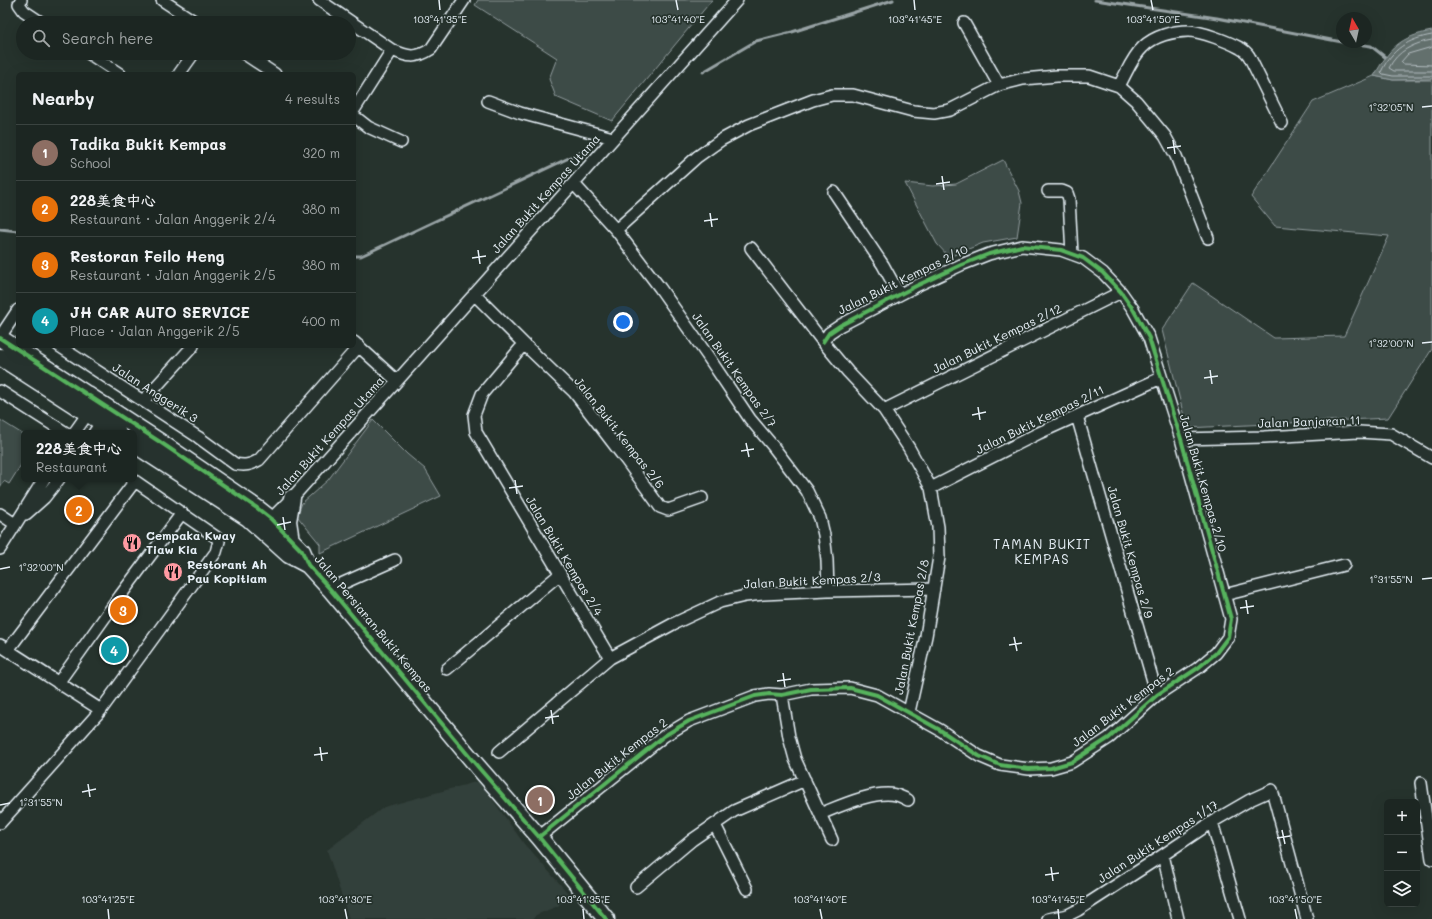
<!DOCTYPE html>
<meta charset="utf-8">
<style>
:root{--surface:#1c2622;--page:#252e2a;--text:#f1f3f6;--muted:#a0a5a5;--line:#3a4340;--accent:#ea580c}
body{margin:0;font-family:Mali,"LXGW WenKai TC",sans-serif;background:var(--page);color:var(--text)}
.controls{position:absolute;right:12px;bottom:12px;display:grid;overflow:hidden;border-radius:6px;box-shadow:0 4px 16px #0002}
.controls button{width:36px;height:36px;display:grid;place-items:center;padding:0;border:0;border-bottom:1px solid var(--line);background:var(--surface);color:var(--text);font:20px sans-serif}
.compass{position:absolute;left:1336px;top:12px;width:36px;height:36px;border-radius:50%;background:var(--surface);box-shadow:0 4px 16px #0002;rotate:351deg}
.you{position:absolute;left:623px;top:322px;width:14px;height:14px;margin:-10px;border:3px solid #fff;border-radius:50%;background:#1a73e8;box-shadow:0 0 0 6px #1a73e833}
.badge{display:grid;place-items:center;width:26px;height:26px;border-radius:50%;background:var(--accent);color:#fff;font-size:13px;font-weight:700}
.pin{position:absolute;translate:-50% -50%;border:2px solid #fff;box-shadow:0 1px 4px #0006}
.popup{position:absolute;left:21px;top:430px;width:116px;height:52px;box-sizing:border-box;display:grid;place-content:center;border-radius:6px;background:var(--surface);filter:drop-shadow(0 1px 3px #0005);font-size:13px;white-space:nowrap;color:var(--muted)}
.popup b{font-size:15px;color:var(--text)}
.popup::after{content:'';position:absolute;left:50%;top:100%;margin-left:-8px;border:8px solid transparent;border-top-color:var(--surface)}
.list{margin:0;padding:0;list-style:none}
h2{display:flex;justify-content:space-between;align-items:center;height:52px;margin:0;padding:0 16px;font-size:17px}
h2 small{font-size:13px;font-weight:400;color:var(--muted)}
.list li{display:grid;grid-template-columns:26px 1fr auto;gap:12px;align-items:center;box-sizing:border-box;height:56px;padding:0 16px;border-top:1px solid var(--line)}
.list b{display:block;font-size:15px;white-space:nowrap}
.list p{margin:0;font-size:13px;white-space:nowrap;color:var(--muted)}
.list em{font-size:13px;font-style:normal;color:var(--muted)}
.icon{flex:none;width:22px;height:22px;fill:none;stroke:currentColor;stroke-width:2;stroke-linecap:round;stroke-linejoin:round}
.map{position:relative;flex:none;width:1432px;height:919px;overflow:hidden}
.search{position:absolute;background:var(--surface);box-shadow:0 4px 16px #0002;left:16px;top:16px;width:340px;height:44px;display:flex;align-items:center;gap:10px;box-sizing:border-box;padding:0 14px;border-radius:22px;color:var(--muted);font-size:15px}
.panel{position:absolute;background:var(--surface);box-shadow:0 4px 16px #0002;left:16px;top:72px;width:340px;height:276px;border-radius:6px}
.map>svg:first-child{display:block}
</style>
<div class="map">
<svg width="1432" height="919" viewBox="0 0 1432 919">
<rect width="100%" height="100%" fill="#26332d"/>
<filter id="ink" filterUnits="userSpaceOnUse"><feTurbulence type="fractalNoise" baseFrequency=".025" numOctaves="2"/><feDisplacementMap in="SourceGraphic" scale="8" xChannelSelector="R" yChannelSelector="G"/><feConvolveMatrix kernelMatrix="1 2 1 2 8 2 1 2 1" color-interpolation-filters="sRGB"/></filter>
<g filter="url(#ink)">
<!-- built -->
<path fill="#333f3a" d="M479 781 525 845 569 894 558 906 536 915 533 919H349L327 850 384 807Z"/>
<!-- green -->
<path fill="#3e4b47" stroke="#939ea0" d="M478 0H712L612 121 556 97 549 79 557 58 475 5Z
M1374 76 1393 80H1432V349L1388 418 1187 428 1162 330 1193 283 1274 338 1344 336 1389 236 1275 226 1251 197 1313 102Z
M1003 160 1019 191 1022 203 1017 237 983 243 949 257 937 244 905 183 933 186 956 184Z
M0 420 24 435V460L9 484 4 481 0 487Z
M373 420 407 454 425 469 441 496 320 553V544L297 516 302 503 328 480Z"/>
<!-- water -->
<path fill="#636f6d" stroke="#98a3a5" d="M1432 31V79L1393 80 1374 76C1390 48 1399 37 1432 31Z"/>
<g fill="none" stroke-linecap="round" stroke-linejoin="round">
<!-- shore -->
<path stroke="#b3bdc0" stroke-width="1" d="M1432 35C1408 39 1392 49 1381 72L1383 74 1393 76H1432
M1432 40C1414 43 1397 51 1389 68L1394 71H1432
M1432 47 1408 54 1401 62 1403 64 1432 65"/>
<!-- stream -->
<path stroke="#98a3a5" stroke-width="3" d="M1095 0 1217 18 1342 42
M1342 42 1371 46 1385 57
M703 72 756 41 792 32 893 0
M0 229 18 231
M354 256H361L590 148"/>
<defs>
<path id="street" d="M21 0 19 4 24 11 42 23
M162 0 197 23
M319 0 392 50C408 57 416 59 431 49L464 0
M964 23 999 85
M88 53 120 74
M243 53 275 74
M179 74 194 53
M1119 86C1126 74 1132 57 1143 47 1154 36 1173 31 1188 31 1201 31 1229 42 1240 48 1244 50 1247 53 1249 56L1282 123
M488 101 520 113 613 138
M354 110 392 50
M354 116 368 127 401 142
M574 184 616 230 660 288 707 355 750 419 772 445 807 491 820 518 824 535 827 560 828 591
M1048 191H1062L1067 193 1069 199 1072 254
M834 192 883 265 899 294
M616 230 697 157 721 140 749 125 813 100 832 95H853L913 111 934 113 950 110 999 85 1023 79 1057 76H1089L1119 86 1136 101 1165 136 1176 156 1208 238
M751 248 823 342 848 372 884 410 909 448 931 488 938 527 939 557 926 636 909 712
M474 294 524 344 574 392 626 460 660 507 668 510 702 498
M0 337 18 310
M354 342 397 381
M524 344 482 394 474 415 476 432 610 658
M59 346 198 437 235 464C245 466 250 465 259 460L359 346
M0 391 66 433
M143 401 193 346
M884 410 1121 292
M1077 416 1157 695
M74 433 91 409
M94 433 105 417
M1181 439 1264 437 1359 432 1391 434 1432 458
M931 488 1039 433 1161 378
M0 514 15 524
M26 514 44 498 59 479
M267 523 292 498 397 381 737 0
M0 549 44 479
M330 589 395 560
M1224 595 1344 565
M0 645 101 710
M8 650 135 481
M447 669 560 574
M58 683 120 596 182 513
M782 695 789 737 795 759 832 840
M499 752 610 658 673 624 720 602 745 596 763 594 828 591 934 589
M1421 783 1432 859
M820 814C840 806 875 790 896 795 900 796 904 798 908 800
M1212 822 1240 919
M0 823 101 710 216 552 219 541 216 537 132 479
M715 825 747 889
M539 837 664 736 689 721 755 696 769 694 782 695 811 689 850 688 877 695 940 730 979 756 1000 765 1029 769 1051 768 1072 762 1109 738 1157 695 1198 668 1216 653 1228 637 1231 619 1181 439 1149 338 1133 309 1121 292 1103 273 1083 258 1061 250 1022 246 989 254 961 265 916 286 841 325 829 333 823 342
M1163 855 1178 919
M636 887 692 840 734 811 805 780
M1048 919 1068 915 1078 910 1163 855 1212 822 1250 800 1272 790 1307 919"/>
<path id="secondary" d="M0 338 160 442 257 508 271 519 302 551 308 565 330 589 478 767 539 837 606 919
M0 357 118 433
M134 444 248 518 289 555 308 565
M291 541 288 521 292 498"/>
</defs>
<!-- street casing -->
<use href="#street" stroke="#e8f1f8" stroke-width="14"/>
<!-- secondary casing -->
<use href="#secondary" stroke="#e8f1f8" stroke-width="19"/>
<!-- street -->
<use href="#street" stroke="#26332d" stroke-width="11"/>
<!-- secondary -->
<use href="#secondary" stroke="#26332d" stroke-width="16"/>
<defs>
<path id="cycleway" d="M0 338 160 442 257 508 271 519 302 551 308 565 330 589 478 767 539 837 606 919
M539 837 664 736 689 721 755 696 769 694 782 695 811 689 850 688 877 695 940 730 979 756 1000 765 1029 769 1051 768 1072 762 1109 738 1157 695 1198 668 1216 653 1228 637 1231 619 1181 439 1149 338 1133 309 1121 292 1103 273 1083 258 1061 250 1022 246 989 254 961 265 916 286 841 325 829 333 823 342"/>
</defs>
<!-- cycleway casing -->
<use href="#cycleway" stroke="#26332d" stroke-width="6"/>
<!-- cycleway -->
<use href="#cycleway" stroke="#56b35d" stroke-width="4"/>
</g>
</g>
<!-- ticks -->
<path fill="none" stroke="#e8f1f8" stroke-width="1.5" d="M439 0 440 10M676 0 678 10M914 0 915 10M1151 0 1153 10M1422 107 1432 106M1173 140 1175 154M1167 148 1181 146M942 176 944 190M936 184 950 182M710 213 712 227M704 221 718 219M478 250 480 264M472 258 486 256M1422 343 1432 342M1210 370 1212 384M1204 378 1218 376M978 407 980 420M972 415 986 412M746 443 749 457M741 451 754 449M515 480 517 494M509 488 523 486M283 517 285 530M277 525 291 522M0 569 10 567M1422 579 1432 578M1246 600 1248 614M1240 608 1254 606M1014 637 1017 651M1009 645 1022 643M783 673 785 687M777 681 791 679M551 710 553 724M545 718 559 716M320 747 322 761M314 755 328 753M88 784 90 797M82 792 96 789M0 805 10 803M1282 830 1285 844M1277 838 1290 836M1051 867 1053 881M1045 875 1059 873M108 909 109 919M345 909 347 919M583 909 584 919M820 909 822 919M1058 909 1059 919M1295 909 1297 919"/>
<!-- icons -->
<defs>
<symbol id="restaurant-disc" viewBox="-11 -11 22 22"><circle r="9.5" fill="#ff9aa2" stroke="#26332d"/><path d="M-5-6h1v4h1v-4h1v4h1v-4h1v5L-1.5 .5V6h-2V.5L-5-1ZM5-6V6H3V1.5H1.5Q1.5-4 5-6Z" fill="#111"/></symbol>
</defs>
<g fill-rule="evenodd">
<use href="#restaurant-disc" x="121" y="532" width="22" height="22"/>
<use href="#restaurant-disc" x="162" y="561" width="22" height="22"/>
</g>
<g text-anchor="middle" stroke-width="3.5" stroke-linejoin="round" paint-order="stroke">
<!-- street labels -->
<g font-size="12" fill="#e8f1f8" stroke="#26332d">
<text transform="translate(546 194) rotate(-48)" y="4">Jalan Bukit Kempas Utama</text>
<text transform="translate(903 280) rotate(-26)" y="4">Jalan Bukit Kempas 2/10</text>
<text transform="translate(997 339) rotate(-26)" y="4">Jalan Bukit Kempas 2/12</text>
<text transform="translate(734 370) rotate(55)" y="4">Jalan Bukit Kempas 2/7</text>
<text transform="translate(155 393) rotate(33)" y="4">Jalan Anggerik 3</text>
<text transform="translate(1040 420) rotate(-26)" y="4">Jalan Bukit Kempas 2/11</text>
<text transform="translate(1309 422) rotate(-2)" y="4">Jalan Banjaran 11</text>
<text transform="translate(619 433) rotate(52)" y="4">Jalan Bukit Kempas 2/6</text>
<text transform="translate(330 436) rotate(-48)" y="4">Jalan Bukit Kempas Utama</text>
<text transform="translate(1203 483) rotate(74)" y="4">Jalan Bukit Kempas 2/10</text>
<text transform="translate(1130 552) rotate(74)" y="4">Jalan Bukit Kempas 2/9</text>
<text transform="translate(564 556) rotate(59)" y="4">Jalan Bukit Kempas 2/4</text>
<text transform="translate(812 581) rotate(-3)" y="4">Jalan Bukit Kempas 2/3</text>
<text transform="translate(373 624) rotate(50)" y="4">Jalan Persiaran Bukit Kempas</text>
<text transform="translate(912 627) rotate(-79)" y="4">Jalan Bukit Kempas 2/8</text>
<text transform="translate(1123 707) rotate(-37)" y="4">Jalan Bukit Kempas 2</text>
<text transform="translate(617 759) rotate(-38)" y="4">Jalan Bukit Kempas 2</text>
<text transform="translate(1158 842) rotate(-33)" y="4">Jalan Bukit Kempas 1/17</text>
</g>
<!-- poi labels -->
<g font-size="12" font-weight="bold" fill="#e8f1f8" stroke="#26332d" text-anchor="start">
<text x="146" y="540">Cempaka Kway<tspan x="146" dy="14">Tiaw Kia</tspan></text>
<text x="187" y="569">Restorant Ah<tspan x="187" dy="14">Pau Kopitiam</tspan></text>
</g>
<!-- neighbourhood labels -->
<g font-size="13" letter-spacing="1" fill="#e8f1f8" stroke="#26332d">
<text x="1042" y="549">TAMAN BUKIT<tspan x="1042" dy="15">KEMPAS</tspan></text>
</g>
</g>
<g font-size="10" text-anchor="middle" fill="#e8f1f8" stroke="#26332d" stroke-width="3.5" stroke-linejoin="round" paint-order="stroke">
<text x="440" y="23">103°41'35"E</text>
<text x="678" y="23">103°41'40"E</text>
<text x="915" y="23">103°41'45"E</text>
<text x="1153" y="23">103°41'50"E</text>
<text x="1391" y="111">1°32'05"N</text>
<text x="1391" y="347">1°32'00"N</text>
<text x="41" y="571">1°32'00"N</text>
<text x="1391" y="583">1°31'55"N</text>
<text x="41" y="806">1°31'55"N</text>
<text x="108" y="903">103°41'25"E</text>
<text x="345" y="903">103°41'30"E</text>
<text x="583" y="903">103°41'35"E</text>
<text x="820" y="903">103°41'40"E</text>
<text x="1058" y="903">103°41'45"E</text>
<text x="1295" y="903">103°41'50"E</text>
</g>
</svg>
<div class="controls">
<button>+</button>
<button>−</button>
<button><svg class="icon" aria-label="layers" viewBox="0 0 24 24"><path d="M12 4l9 5-9 5-9-5zM3 14l9 5 9-5"/></svg></button>
</div>
<svg class="compass" viewBox="-18 -18 36 36"><path d="M0-13l5 13h-10z" fill="#e53935"/><path d="M0 13l5-13h-10z" fill="#a0a5a5"/></svg>
<div class="you"></div>
<div class="pin badge" style="left:540px;top:800px;background:#8d6e63">1</div>
<div class="pin badge" style="left:79px;top:510px;background:#e8710a">2</div>
<div class="popup"><b>228美食中心</b>Restaurant</div>
<div class="pin badge" style="left:123px;top:610px;background:#e8710a">3</div>
<div class="pin badge" style="left:114px;top:650px;background:#0f9aa8">4</div>
<div class="search"><svg class="icon" aria-label="search" viewBox="0 0 24 24"><circle cx="10" cy="10" r="6"/><path d="M15 15l6 6"/></svg>Search here</div>
<section class="panel">
<h2>Nearby<small>4 results</small></h2>
<ul class="list">
<li><span class="badge" style="background:#8d6e63">1</span><div><b>Tadika Bukit Kempas</b><p>School</p></div><em>320 m</em></li>
<li><span class="badge" style="background:#e8710a">2</span><div><b>228美食中心</b><p>Restaurant · Jalan Anggerik 2/4</p></div><em>380 m</em></li>
<li><span class="badge" style="background:#e8710a">3</span><div><b>Restoran Feilo Heng</b><p>Restaurant · Jalan Anggerik 2/5</p></div><em>380 m</em></li>
<li><span class="badge" style="background:#0f9aa8">4</span><div><b>JH CAR AUTO SERVICE</b><p>Place · Jalan Anggerik 2/5</p></div><em>400 m</em></li>
</ul>
</section>
</div>
